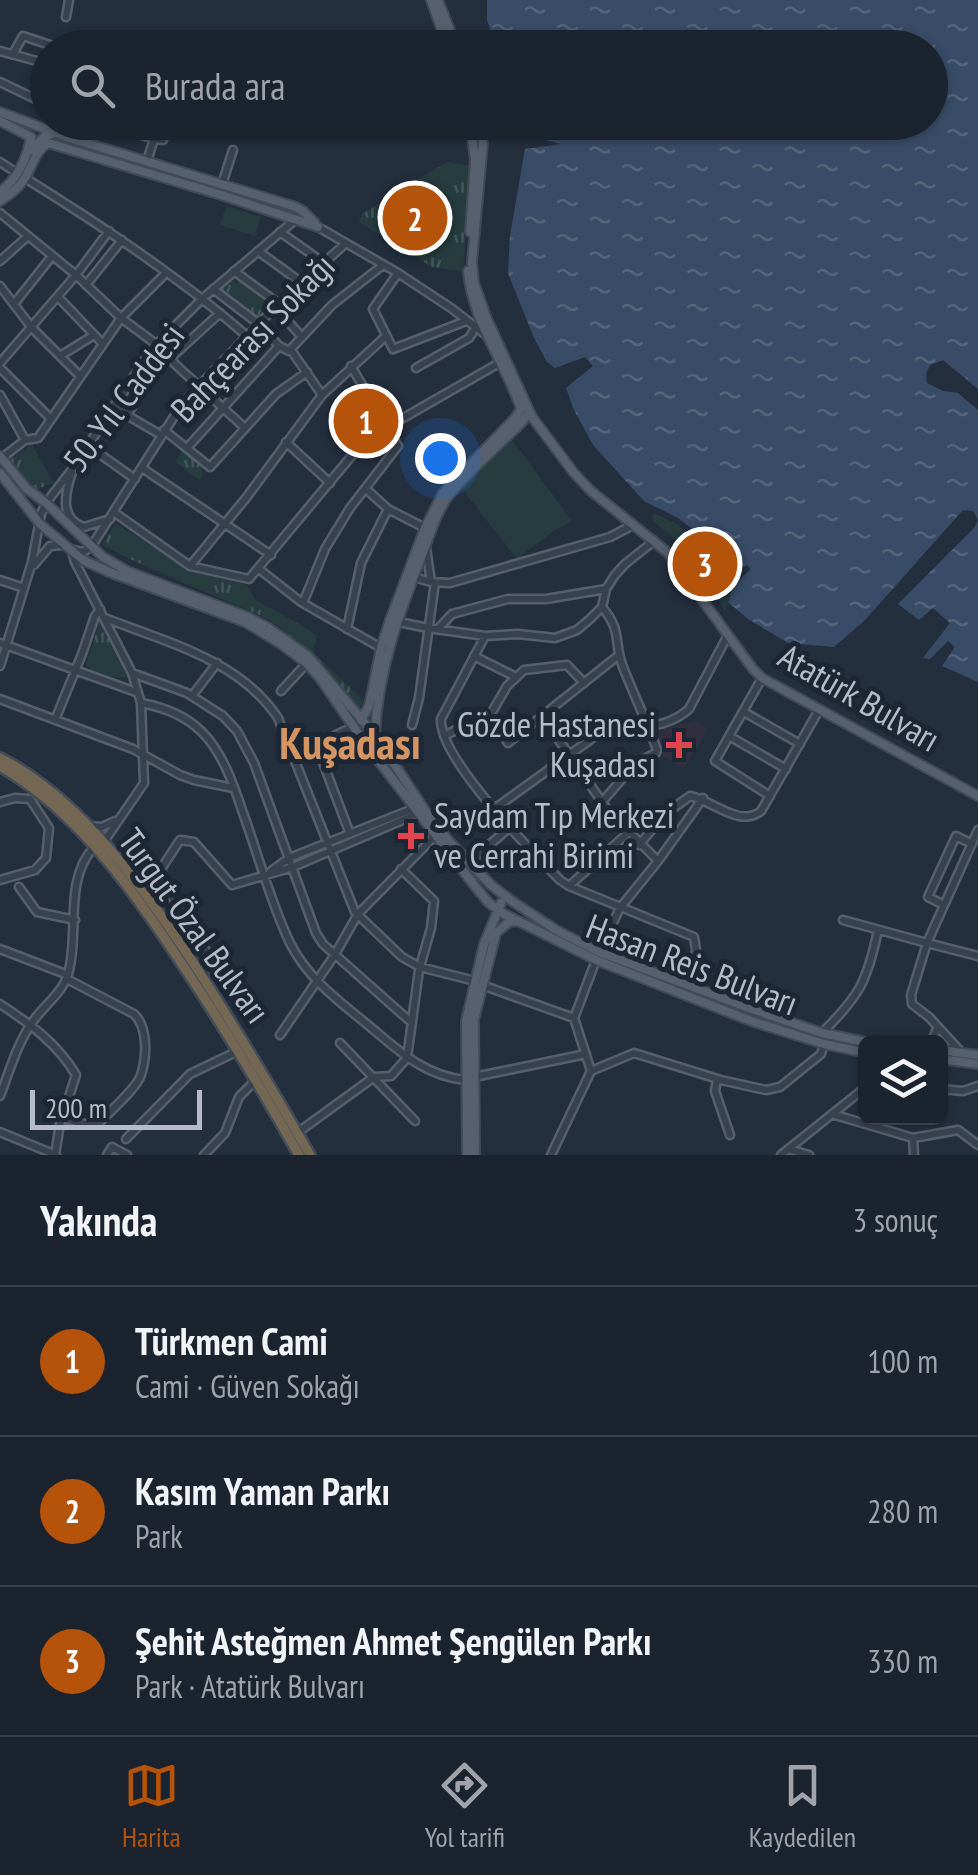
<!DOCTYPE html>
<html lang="tr">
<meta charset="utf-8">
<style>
:root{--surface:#1b232e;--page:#242b36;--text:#f1f3f6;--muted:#a0a4aa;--line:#39404a;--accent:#b45309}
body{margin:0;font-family:"PT Sans Narrow",sans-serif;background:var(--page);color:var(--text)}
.controls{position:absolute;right:30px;bottom:30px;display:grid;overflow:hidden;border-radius:15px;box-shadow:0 2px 8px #0004}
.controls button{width:90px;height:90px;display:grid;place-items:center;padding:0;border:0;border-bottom:2px solid var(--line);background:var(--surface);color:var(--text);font:50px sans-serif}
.scale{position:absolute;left:30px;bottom:25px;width:172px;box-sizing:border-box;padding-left:10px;border:5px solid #b4bcc9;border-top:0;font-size:28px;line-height:35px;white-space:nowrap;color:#b4bcc9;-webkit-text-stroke:8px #1d2633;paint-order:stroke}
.you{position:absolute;left:440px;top:458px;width:35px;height:35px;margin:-25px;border:8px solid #fff;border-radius:50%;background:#1a73e8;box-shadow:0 0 0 15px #1a73e833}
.badge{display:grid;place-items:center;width:65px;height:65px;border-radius:50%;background:var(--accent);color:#fff;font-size:32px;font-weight:700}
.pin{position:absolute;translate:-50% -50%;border:5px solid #fff;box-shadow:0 2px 10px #0006}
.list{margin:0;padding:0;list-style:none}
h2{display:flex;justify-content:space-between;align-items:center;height:130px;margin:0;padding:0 40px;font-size:42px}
h2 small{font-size:32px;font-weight:400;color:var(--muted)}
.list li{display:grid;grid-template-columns:65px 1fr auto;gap:30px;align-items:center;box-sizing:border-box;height:150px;padding:0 40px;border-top:2px solid var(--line)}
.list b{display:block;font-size:38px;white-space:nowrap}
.list p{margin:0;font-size:32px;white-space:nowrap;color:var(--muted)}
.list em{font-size:32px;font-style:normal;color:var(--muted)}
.icon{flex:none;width:55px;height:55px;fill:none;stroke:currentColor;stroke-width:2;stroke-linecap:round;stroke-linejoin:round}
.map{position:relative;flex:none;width:978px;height:1155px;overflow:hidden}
.search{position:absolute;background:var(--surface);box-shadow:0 2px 8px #0004;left:30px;right:30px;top:30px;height:110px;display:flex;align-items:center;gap:25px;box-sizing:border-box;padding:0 35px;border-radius:55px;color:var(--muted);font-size:38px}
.sheet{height:580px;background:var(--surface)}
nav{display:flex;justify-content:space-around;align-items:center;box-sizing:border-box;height:140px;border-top:2px solid var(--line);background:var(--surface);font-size:28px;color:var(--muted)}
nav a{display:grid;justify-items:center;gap:5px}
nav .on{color:var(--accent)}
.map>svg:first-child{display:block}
</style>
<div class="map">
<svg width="978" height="1155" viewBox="0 0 978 1155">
<defs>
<pattern id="park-tufts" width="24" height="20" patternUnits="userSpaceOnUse" patternTransform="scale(2.5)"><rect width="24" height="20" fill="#263c3f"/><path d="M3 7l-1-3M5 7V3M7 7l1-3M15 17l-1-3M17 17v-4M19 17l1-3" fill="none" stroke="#435659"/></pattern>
<pattern id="water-ripples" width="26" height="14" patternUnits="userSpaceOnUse" patternTransform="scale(2.5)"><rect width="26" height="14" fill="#394c67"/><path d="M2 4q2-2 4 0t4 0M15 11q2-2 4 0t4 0" fill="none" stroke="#53647b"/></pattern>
</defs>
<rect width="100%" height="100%" fill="#242f3e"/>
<!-- medical -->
<path fill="#32303f" d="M695 721 708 729 684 768 661 755 658 735H661L664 729Z"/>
<!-- park -->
<path fill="url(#park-tufts)" d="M447 162 471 166 463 271 432 267 359 222 362 214Z
M241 278 276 304 258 322 220 290 231 279 236 283Z
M32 444 53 483 35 490 10 460Z
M183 451 201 465 203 475 200 481 175 461Z
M654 513 679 525 730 580 728 602 725 611C705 578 685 542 652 521Z
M115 523 195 572 247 585 255 600 298 623 317 636 313 652 366 703 359 707 345 694 324 664C302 659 295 637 278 626 258 612 236 606 215 596 177 580 138 564 102 545Z
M101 618 128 678C113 677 96 677 86 664Z"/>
<!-- pitch -->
<path fill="#263c3f" d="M226 206 261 217 255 236 220 225Z
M511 438 572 521 552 532 517 559 462 489Z"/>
<!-- water -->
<path fill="url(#water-ripples)" d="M487 0H978V389L943 360 930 365 926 374 927 383 943 391 958 393 978 410V520L973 511 963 510 864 621 834 647 788 643 748 619 728 602 734 585 751 569 747 565 732 573 709 553 695 531 678 518 644 501 593 445 574 410 566 388 593 366 585 357 555 368 547 362 534 338 508 273 510 236 525 149 561 144 541 139 524 140 519 123 930 122V48L496 47 487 20Z
M978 521V682L942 666 955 647 948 641 930 659 923 658 950 623 933 608 919 620 898 604 974 528Z"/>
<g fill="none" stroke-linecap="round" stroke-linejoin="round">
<defs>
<path id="minor" d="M66 17 69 0
M0 51 48 64
M13 54 23 36 59 48
M0 82 48 105
M143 122 142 135 154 139 147 161
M154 139 163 140 166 122
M0 162 17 173
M25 178C102 226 178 276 247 336
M222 184 233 150
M0 213 76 275 121 318 156 344 177 366 245 428
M318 227 398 273 451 308 486 335
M280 232 324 263
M258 251 302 283
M0 261 28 236
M234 271 279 304
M398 273 373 309 393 349 466 321
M86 285 122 240
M0 286 32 328 80 376
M213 289 259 324 279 346 289 351 332 305 383 265
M58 297 102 343
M14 304 52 256
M275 307 302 337
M291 350 322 395
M60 356 94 335
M0 363 76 275 109 231
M0 368 51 419
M416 368 469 338 476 327
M0 395 25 440
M113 407 161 435
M127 415 152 375 220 313
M164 430 210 467 276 394 307 372
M286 442 330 483
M87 445 135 479
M187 448 279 346
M2 458 25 440 38 438 121 318 166 273
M142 468 271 555
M72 472C65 493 59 519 84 527L110 519
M366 489 388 509
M115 513 190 566 249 579 359 447 370 437 501 362
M426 548 431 582
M74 550 83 552 91 547 182 404 276 306 346 243
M72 552 75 562 132 673 141 703 144 783 103 843
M34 565 50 546 62 545
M190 566 246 498 322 395 386 336
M259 569 301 602 381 648
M410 576 431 582 450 583 610 537 633 525
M0 580 24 588
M303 603 325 549 350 508 398 446 351 366
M105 618C166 642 240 660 278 718L355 912 402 957 420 967 475 981
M394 621 428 628 485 636 518 634 555 638 577 630 590 619 602 607 606 589 615 575 625 564 654 541
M347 629 361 563 388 509 425 528
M438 629 452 614 508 599H546L606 589
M485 636 441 719C439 758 531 851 560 880L569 886 694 937 696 950 691 985
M0 643 136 692
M474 656 516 677
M0 666 32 562 41 514 46 503 73 468 152 349 202 299 296 219
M132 673 187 693 223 716 237 731 254 763 316 933 323 944 412 1023
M762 678 715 761 770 796
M281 691 306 664
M192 696 217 663
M0 699 133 749 180 775 194 780 233 788
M141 703C163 707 186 716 202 732 223 753 234 786 243 813 258 854 271 904 290 943 309 981 342 1003 374 1030 402 1054 427 1076 465 1080
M744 712 800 744
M489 714 508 743 619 655
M542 716 607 809 658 861
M55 720 82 654 95 616 100 609
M412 725 419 698 435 582
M444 736 492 712 507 686 524 670 567 665 584 683
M729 736 786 769
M316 744 350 834
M293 755 355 726
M0 802 15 798 30 799 49 828 46 858 35 870 0 880
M602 802 636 763 656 753 657 750C647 722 634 695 623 667 613 642 623 632 602 607
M89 826 102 827 115 821
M443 833 445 825 453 818 494 809 594 737C625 725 663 733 689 709L728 635
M639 845 665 814 690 796C714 801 739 828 761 811L819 710
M468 863 509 828
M270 872 289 858 415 808
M569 886 628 833
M19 887 37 912 75 920
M944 905 928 897 956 836 972 844
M843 920 927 943 978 830
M0 949 68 975
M599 952 620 908 658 861 703 798
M203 978 209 965 208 954 169 892 161 869 180 840 194 842 232 885 293 867 419 813
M482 985 574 1018
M0 1004C29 1023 58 1044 76 1075L60 1124 55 1155
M822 1033C860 995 867 982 878 930
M280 1035 334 956 358 914 436 835
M932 1042 937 1028
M340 1043 415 1121
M960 1051 929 1017 912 1004 911 995 927 943 978 956
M591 1071 634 1053 721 1080 766 1090 780 1087 821 1054 824 1044
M474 1077 586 1054
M717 1079 715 1091 730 1135
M940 1089 963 1091 978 1086
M0 1096C9 1072 17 1045 31 1024 42 1007 62 994 68 974 80 932 63 881 94 847
M832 1114 913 1138 914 1155
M62 1118 85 1124 99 1123C109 1112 137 1088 141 1075 147 1056 148 1027 134 1014L67 979
M0 1132 56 1155
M297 1133 374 1077 391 1076 407 1058 419 970 431 928 434 901 401 869
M913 1138 958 1130 978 1145
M126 1139 190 1074 238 1051
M788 1149 809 1155
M107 1155 112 1147 127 1155
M204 1155 225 1133 239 1097 255 1081
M551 1155 591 1071 574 1018 596 960
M781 1155 866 1087"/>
<path id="major" d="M431 0 448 48
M438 0 457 48
M0 112 70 138 296 207 303 211 315 223
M0 121 31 137C27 158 17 179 0 192
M479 122 483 143 472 262 474 283 487 319 532 417 574 473 591 491 667 552 753 669 762 678 978 796
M31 150 45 136 55 133
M0 201C10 194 19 188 25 178 33 165 35 151 48 143L218 194 318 227
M470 232 475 160 470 122
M0 456 26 488 46 503 103 557 127 571 248 617 267 627 308 656 375 735 426 812 448 840 491 885 512 901 556 930 599 952 755 1010 822 1033 866 1042
M0 473 40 524 83 560 109 572 245 622 281 644 305 662 320 678 364 742 478 890 489 903 504 914 596 960 751 1021 824 1044 866 1053
M361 720 369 706 381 648 390 620 425 528 443 493 516 417 521 409C505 362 472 321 468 271
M375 735C378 668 400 612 424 550 431 531 438 509 450 494 471 469 498 446 521 423L528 414 529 410
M940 1050 978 1055
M940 1059 978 1064
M467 1155 466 1021 484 944 501 903
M475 1155 474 1020 496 933 509 922 518 921"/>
<path id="highway" d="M0 758C83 800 148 894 198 970 237 1031 274 1092 310 1155
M0 766C81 813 137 896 188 973 227 1032 264 1093 299 1155"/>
</defs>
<!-- minor casing -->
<use href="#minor" stroke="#565f6c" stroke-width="11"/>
<!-- major casing -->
<use href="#major" stroke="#414a57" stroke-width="12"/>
<!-- highway casing -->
<use href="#highway" stroke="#434c59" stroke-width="14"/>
<!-- minor -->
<use href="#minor" stroke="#38414e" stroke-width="6"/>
<!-- major -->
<use href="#major" stroke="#56606e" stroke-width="8"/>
<!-- highway -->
<use href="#highway" stroke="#746855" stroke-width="9"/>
</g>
<!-- markers -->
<g fill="#e0444e" stroke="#1d2633" stroke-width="4">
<path d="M674 730h10v10h10v10h-10v10h-10v-10h-10v-10h10z"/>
<path d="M406 821h10v10h10v10h-10v10h-10v-10h-10v-10h10z"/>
</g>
<g text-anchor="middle" stroke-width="10" stroke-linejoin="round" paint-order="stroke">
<!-- street labels -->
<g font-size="35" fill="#b4bcc9" stroke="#1d2633">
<text transform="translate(253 338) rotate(-46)" y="12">Bahçearası Sokağı</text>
<text transform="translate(124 398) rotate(-53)" y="12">50. Yıl Caddesi</text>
<text transform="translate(859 698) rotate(30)" y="12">Atatürk Bulvarı</text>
<text transform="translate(194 926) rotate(54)" y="12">Turgut Özal Bulvarı</text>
<text transform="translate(692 965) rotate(21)" y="12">Hasan Reis Bulvarı</text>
</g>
<!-- poi labels -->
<g font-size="35" fill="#b4bcc9" stroke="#1d2633" text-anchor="end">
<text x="656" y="737">Gözde Hastanesi<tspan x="656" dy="40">Kuşadası</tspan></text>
<text x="434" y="828" text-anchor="start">Saydam Tıp Merkezi<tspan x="434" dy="40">ve Cerrahi Birimi</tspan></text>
</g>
<!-- district labels -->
<g font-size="45" font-weight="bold" fill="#d59563" stroke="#1d2633">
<text x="350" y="759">Kuşadası</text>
</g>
</g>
</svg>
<div class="controls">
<button><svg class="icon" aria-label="layers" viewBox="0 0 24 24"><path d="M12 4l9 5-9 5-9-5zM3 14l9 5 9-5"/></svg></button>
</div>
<div class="scale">200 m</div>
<div class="you"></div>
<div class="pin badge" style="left:366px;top:421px">1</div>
<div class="pin badge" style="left:415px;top:218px">2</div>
<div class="pin badge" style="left:705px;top:564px">3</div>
<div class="search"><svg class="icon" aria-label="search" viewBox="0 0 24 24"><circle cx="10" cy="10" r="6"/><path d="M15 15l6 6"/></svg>Burada ara</div>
</div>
<section class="sheet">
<h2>Yakında<small>3 sonuç</small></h2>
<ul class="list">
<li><span class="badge">1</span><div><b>Türkmen Cami</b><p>Cami · Güven Sokağı</p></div><em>100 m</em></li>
<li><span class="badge">2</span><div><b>Kasım Yaman Parkı</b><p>Park</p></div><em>280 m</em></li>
<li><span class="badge">3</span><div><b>Şehit Asteğmen Ahmet Şengülen Parkı</b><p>Park · Atatürk Bulvarı</p></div><em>330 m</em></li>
</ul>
</section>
<nav>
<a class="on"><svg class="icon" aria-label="map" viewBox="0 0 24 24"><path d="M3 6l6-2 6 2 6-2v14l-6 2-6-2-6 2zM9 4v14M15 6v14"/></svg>Harita</a>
<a><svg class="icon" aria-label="directions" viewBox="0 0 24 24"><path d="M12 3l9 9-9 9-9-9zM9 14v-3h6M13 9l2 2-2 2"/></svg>Yol tarifi</a>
<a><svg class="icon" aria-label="saved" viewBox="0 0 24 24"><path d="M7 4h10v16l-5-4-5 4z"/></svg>Kaydedilen</a>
</nav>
